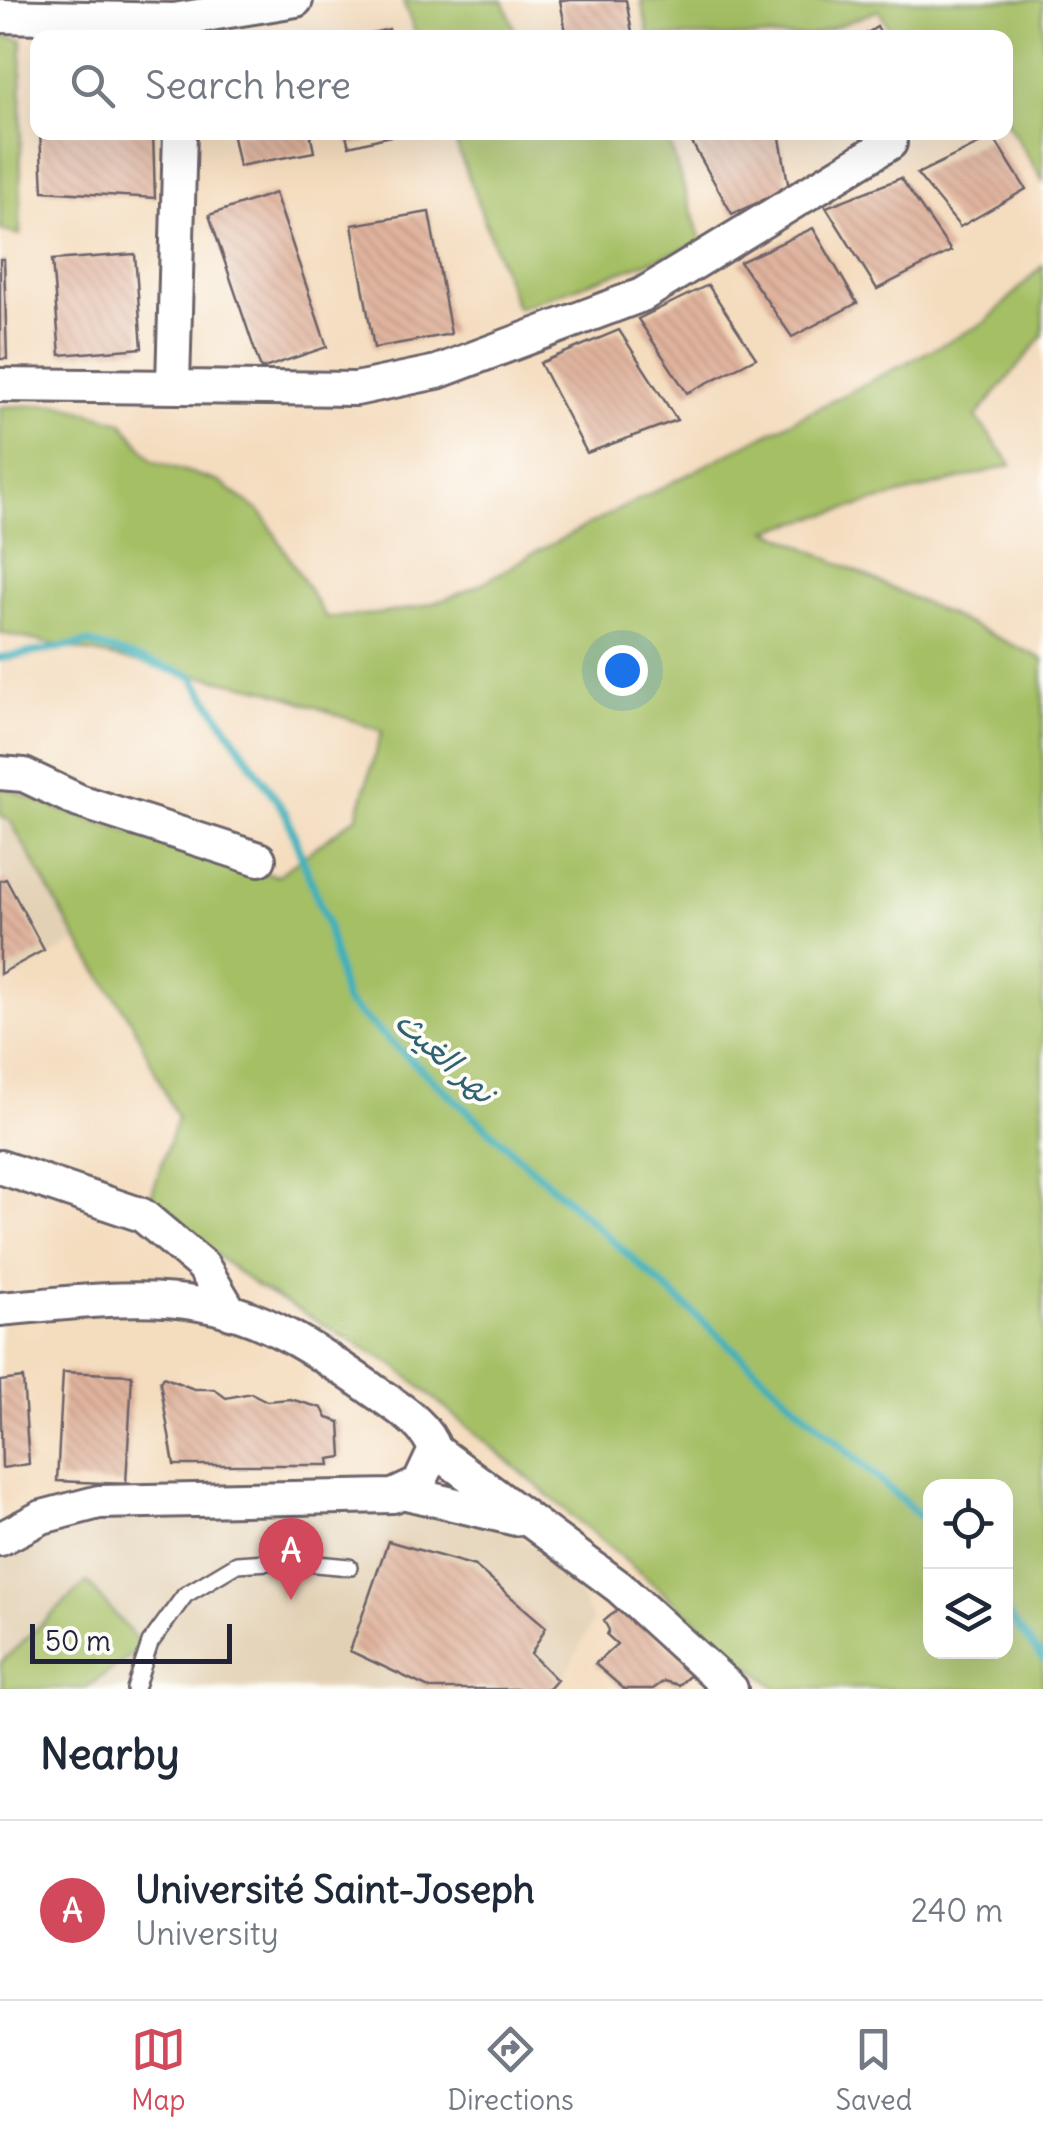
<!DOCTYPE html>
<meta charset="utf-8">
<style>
:root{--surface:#fff;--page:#f6f6f7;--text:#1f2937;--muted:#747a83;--line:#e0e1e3;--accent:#d1495b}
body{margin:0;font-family:Delius,"Playpen Sans Arabic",sans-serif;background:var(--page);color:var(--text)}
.controls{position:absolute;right:30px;bottom:30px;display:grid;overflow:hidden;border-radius:20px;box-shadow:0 10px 40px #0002}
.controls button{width:90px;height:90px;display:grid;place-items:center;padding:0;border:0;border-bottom:2px solid var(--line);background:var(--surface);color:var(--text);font:50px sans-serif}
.scale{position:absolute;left:30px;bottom:25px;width:202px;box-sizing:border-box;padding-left:10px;border:5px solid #22223b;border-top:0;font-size:28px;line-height:35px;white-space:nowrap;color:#22223b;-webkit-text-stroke:8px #fdfcf7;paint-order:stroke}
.you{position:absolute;left:622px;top:670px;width:35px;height:35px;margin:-25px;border:8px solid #fff;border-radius:50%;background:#1a73e8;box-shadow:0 0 0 15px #1a73e833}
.badge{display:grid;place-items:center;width:65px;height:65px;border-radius:50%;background:var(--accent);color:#fff;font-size:32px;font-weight:700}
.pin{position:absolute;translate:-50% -82px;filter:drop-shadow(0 2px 5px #0008)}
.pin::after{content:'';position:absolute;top:52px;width:35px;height:30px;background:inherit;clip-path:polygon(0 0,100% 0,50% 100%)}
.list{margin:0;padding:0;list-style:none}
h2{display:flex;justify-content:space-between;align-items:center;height:130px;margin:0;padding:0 40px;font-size:42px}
h2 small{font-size:32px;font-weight:400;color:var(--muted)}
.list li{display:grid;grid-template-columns:65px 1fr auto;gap:30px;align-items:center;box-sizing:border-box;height:180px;padding:0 40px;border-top:2px solid var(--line)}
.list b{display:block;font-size:38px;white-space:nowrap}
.list p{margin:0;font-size:32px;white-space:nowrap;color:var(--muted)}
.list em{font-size:32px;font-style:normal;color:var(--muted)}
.icon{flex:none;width:55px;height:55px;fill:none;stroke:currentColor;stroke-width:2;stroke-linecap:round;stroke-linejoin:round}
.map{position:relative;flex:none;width:1043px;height:1689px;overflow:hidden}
.search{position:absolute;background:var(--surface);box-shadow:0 10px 40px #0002;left:30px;right:30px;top:30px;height:110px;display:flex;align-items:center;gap:25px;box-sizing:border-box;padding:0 35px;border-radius:20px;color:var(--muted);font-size:38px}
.sheet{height:310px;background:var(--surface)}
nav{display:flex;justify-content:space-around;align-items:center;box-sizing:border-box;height:140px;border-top:2px solid var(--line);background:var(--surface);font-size:28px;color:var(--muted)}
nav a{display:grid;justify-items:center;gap:5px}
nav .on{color:var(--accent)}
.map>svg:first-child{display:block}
</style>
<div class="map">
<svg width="1043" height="1689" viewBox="0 0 1043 1689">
<defs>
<pattern id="building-back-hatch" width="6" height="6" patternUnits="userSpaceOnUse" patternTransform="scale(2.5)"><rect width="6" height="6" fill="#e0b39d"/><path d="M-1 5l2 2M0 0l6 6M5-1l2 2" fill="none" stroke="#c09a88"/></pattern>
</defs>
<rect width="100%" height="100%" fill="#fdfcf7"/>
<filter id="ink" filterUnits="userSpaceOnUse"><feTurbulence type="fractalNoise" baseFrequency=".01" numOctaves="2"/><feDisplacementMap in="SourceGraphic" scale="20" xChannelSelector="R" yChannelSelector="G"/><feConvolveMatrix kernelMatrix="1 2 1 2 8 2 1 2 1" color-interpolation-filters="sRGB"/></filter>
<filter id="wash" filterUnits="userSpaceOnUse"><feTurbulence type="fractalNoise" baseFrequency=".0048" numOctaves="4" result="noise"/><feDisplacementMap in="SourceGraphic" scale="40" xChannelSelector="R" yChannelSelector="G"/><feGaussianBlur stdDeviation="2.25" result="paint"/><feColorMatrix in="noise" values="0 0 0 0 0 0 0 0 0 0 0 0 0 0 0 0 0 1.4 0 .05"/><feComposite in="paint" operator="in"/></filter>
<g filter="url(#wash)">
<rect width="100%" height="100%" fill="#f4dcbe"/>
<!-- built -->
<path fill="#e3d1b5" d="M0 815 10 820 78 941 0 986Z
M396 1507 502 1526 542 1552 571 1580 593 1621 558 1689H0V1554L55 1522 101 1513Z"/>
<!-- green -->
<path fill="#a5bf65" stroke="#647050" stroke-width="2.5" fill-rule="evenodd" d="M503 0 518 37H417L403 1Z
M641 0H1043V181L1006 121V38L894 37 879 10 809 37H649Z
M0 36 22 39 20 235 0 230Z
M452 133H666L702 243 517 308Z
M1043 265V336L976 417 1012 465 768 530 1043 659V1689H777L397 1367 253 1284 149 1202 177 1118 132 1022 78 941 10 820 0 815V785L60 810 277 876 357 816 382 731 272 691 0 633V407L59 404 122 422 153 461 219 482 262 513 326 618C419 612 451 605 530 555L986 322ZM930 1486H1006V1652H930Z
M87 1582 143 1647 84 1689H3L0 1663Z"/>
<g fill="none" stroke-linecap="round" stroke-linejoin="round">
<!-- stream -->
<path stroke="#40b0b9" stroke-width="8" d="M0 658 88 643 192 676 286 814 327 924 345 1001 930 1525
M1006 1613 1043 1659"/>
</g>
<g id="blocks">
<!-- building -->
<path fill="url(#building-back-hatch)" d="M560 0H626L633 38H567Z
M877 27 883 38H859Z
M389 29 391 38H360V36Z
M40 132H153L155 198 43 191Z
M232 132H310L314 152 239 166Z
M345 132H399V134L349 146Z
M686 132H779L789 189 732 214Z
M993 137 1026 189 960 227 917 174Z
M901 178 951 251 877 289 826 207Z
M275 193 327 347 261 369 209 215Z
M429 212 451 334 374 348 352 225Z
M813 228 857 303 792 337 740 262Z
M135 254 142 348 60 355 52 260Z
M0 259H4L7 359H0Z
M708 285 756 358 687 393 638 319Z
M619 330 677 420 587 453 540 363Z
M6 879 44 950 0 974V881Z
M63 1372 132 1375 126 1484 57 1481Z
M163 1377 194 1389H214L226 1398 251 1393 267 1401 290 1399 322 1408 327 1418 340 1422 342 1457 329 1459 330 1465H174L160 1382Z
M23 1378 29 1464 2 1468 0 1381Z
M388 1541 475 1566 546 1627 531 1654 557 1680 549 1689H431L350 1651Z
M618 1609 626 1613 697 1669 679 1685 664 1681 653 1689H624L595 1664 617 1644 607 1635 609 1630 604 1621Z"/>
</g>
</g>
<g filter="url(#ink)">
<use href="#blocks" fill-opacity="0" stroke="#6c6369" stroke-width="2.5"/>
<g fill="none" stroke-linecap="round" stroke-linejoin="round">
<defs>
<path id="service" d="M135 1689 150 1643 185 1595 237 1564 284 1561 349 1567"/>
<path id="minor" d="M0 16 174 20 296 0
M173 384 180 132
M0 385 356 389 437 372 642 295 890 143
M0 773 24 775 79 801 259 859
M0 1167 142 1215 203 1266 231 1313
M0 1309C63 1304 136 1293 199 1304 262 1314 319 1352 370 1388 393 1405 426 1422 435 1450L419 1484 393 1496 99 1502 42 1517 0 1539
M435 1450 619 1587 731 1689
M402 1492 516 1519"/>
</defs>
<!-- service casing -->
<use href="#service" stroke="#6c6369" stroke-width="20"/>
<!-- minor casing -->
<use href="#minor" stroke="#6c6369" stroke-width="38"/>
<!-- service -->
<use href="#service" stroke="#fff" stroke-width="15"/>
<!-- minor -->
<use href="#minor" stroke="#fff" stroke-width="32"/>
</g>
</g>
<g text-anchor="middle" stroke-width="8" stroke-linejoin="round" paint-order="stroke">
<!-- water labels -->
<g font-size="32" font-style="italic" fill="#306274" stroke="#fdfcf7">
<text transform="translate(445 1057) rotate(42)" y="11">نهر الغيث</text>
</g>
</g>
</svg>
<div class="controls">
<button><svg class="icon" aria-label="locate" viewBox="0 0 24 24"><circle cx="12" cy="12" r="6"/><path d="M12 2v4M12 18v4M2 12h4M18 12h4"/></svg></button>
<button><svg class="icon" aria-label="layers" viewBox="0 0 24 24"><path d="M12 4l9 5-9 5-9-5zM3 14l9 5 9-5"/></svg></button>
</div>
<div class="scale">50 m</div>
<div class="you"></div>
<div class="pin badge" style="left:291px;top:1600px">A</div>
<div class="search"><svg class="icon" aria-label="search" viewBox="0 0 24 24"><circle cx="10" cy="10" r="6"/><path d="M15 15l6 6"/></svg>Search here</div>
</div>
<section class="sheet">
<h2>Nearby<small></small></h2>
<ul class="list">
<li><span class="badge">A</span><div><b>Université Saint-Joseph</b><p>University</p></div><em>240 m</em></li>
</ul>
</section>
<nav>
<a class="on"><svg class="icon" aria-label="map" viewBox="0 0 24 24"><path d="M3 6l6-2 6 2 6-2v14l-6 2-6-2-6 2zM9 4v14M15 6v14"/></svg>Map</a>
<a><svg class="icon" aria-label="directions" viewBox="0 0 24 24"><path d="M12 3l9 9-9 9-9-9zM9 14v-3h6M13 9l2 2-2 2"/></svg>Directions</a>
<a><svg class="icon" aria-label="saved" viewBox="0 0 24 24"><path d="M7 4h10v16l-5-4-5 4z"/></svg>Saved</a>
</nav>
